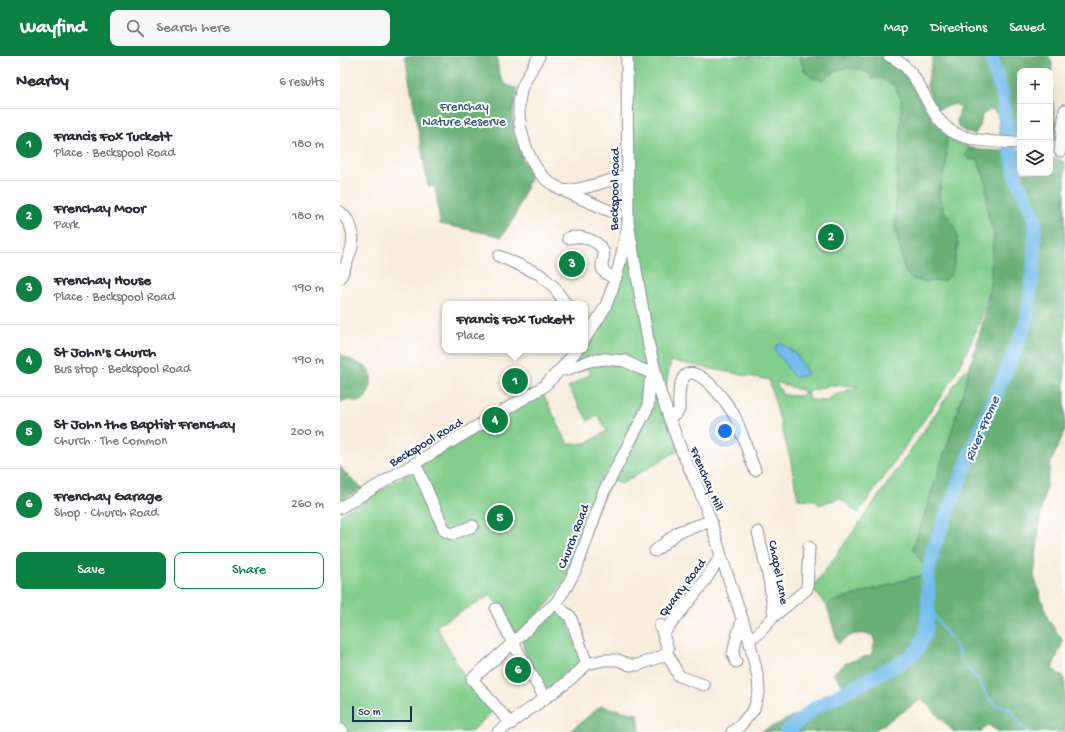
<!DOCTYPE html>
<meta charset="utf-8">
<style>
:root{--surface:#fff;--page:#f7f7f7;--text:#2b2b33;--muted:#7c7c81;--line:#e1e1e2;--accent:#0b8043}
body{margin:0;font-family:"Gochi Hand",sans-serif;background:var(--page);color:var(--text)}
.controls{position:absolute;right:12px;top:12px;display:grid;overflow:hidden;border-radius:8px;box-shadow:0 4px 16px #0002}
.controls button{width:36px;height:36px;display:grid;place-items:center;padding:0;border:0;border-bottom:1px solid var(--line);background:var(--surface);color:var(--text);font:20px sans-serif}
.scale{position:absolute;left:12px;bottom:10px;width:60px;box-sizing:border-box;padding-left:4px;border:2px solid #1b2f5e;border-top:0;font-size:11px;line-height:14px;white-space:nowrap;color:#1b2f5e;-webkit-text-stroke:3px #fff;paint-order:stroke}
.you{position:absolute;left:385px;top:375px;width:14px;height:14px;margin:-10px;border:3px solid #fff;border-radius:50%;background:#1a73e8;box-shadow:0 0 0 6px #1a73e833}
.badge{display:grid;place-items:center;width:26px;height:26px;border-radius:50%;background:var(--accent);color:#fff;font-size:13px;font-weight:700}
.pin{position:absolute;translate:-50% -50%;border:2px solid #fff;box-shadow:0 1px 4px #0006}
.popup{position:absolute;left:102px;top:245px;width:146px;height:52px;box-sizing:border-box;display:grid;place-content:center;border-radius:8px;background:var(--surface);filter:drop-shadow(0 1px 3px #0005);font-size:13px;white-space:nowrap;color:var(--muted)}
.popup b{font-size:15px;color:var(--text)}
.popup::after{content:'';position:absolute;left:50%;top:100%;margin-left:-8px;border:8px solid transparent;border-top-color:var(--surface)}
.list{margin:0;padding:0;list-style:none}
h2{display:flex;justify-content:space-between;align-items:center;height:52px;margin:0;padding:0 16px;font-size:17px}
h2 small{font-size:13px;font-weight:400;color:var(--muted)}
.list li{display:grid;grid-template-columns:26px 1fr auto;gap:12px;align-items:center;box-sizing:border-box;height:72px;padding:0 16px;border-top:1px solid var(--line)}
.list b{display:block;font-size:15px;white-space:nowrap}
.list p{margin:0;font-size:13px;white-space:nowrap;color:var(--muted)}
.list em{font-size:13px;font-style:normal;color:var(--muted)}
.actions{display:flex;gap:8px;padding:12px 16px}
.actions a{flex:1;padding:9px 0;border:1px solid var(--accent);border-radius:8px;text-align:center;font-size:14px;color:var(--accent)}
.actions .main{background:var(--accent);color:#fff}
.icon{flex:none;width:22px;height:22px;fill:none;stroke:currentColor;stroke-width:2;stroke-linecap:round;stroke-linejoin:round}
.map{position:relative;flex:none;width:725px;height:676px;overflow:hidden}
header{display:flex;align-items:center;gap:24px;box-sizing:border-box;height:56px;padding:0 20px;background:var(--accent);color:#fff}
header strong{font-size:19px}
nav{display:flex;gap:22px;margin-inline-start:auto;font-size:14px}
.search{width:280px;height:36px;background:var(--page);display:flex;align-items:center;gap:10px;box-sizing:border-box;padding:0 14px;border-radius:8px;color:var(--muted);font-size:15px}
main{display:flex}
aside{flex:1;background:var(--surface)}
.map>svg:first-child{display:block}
</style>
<header>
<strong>Wayfind</strong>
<div class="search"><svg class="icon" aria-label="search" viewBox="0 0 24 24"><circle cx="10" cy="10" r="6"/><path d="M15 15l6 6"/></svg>Search here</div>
<nav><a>Map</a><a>Directions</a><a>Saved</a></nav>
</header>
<main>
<aside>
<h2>Nearby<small>6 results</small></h2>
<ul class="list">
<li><span class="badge">1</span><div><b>Francis Fox Tuckett</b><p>Place · Beckspool Road</p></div><em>180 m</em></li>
<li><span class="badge">2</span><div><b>Frenchay Moor</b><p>Park</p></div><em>180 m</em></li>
<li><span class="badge">3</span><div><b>Frenchay House</b><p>Place · Beckspool Road</p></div><em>190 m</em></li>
<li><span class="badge">4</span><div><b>St John's Church</b><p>Bus stop · Beckspool Road</p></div><em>190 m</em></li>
<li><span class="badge">5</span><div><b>St John the Baptist Frenchay</b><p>Church · The Common</p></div><em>200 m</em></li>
<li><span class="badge">6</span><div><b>Frenchay Garage</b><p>Shop · Church Road</p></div><em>260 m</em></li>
</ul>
<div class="actions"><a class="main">Save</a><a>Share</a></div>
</aside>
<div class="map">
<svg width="725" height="676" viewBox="0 0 725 676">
<rect width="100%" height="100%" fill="#fff"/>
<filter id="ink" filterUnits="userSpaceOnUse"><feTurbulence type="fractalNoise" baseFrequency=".025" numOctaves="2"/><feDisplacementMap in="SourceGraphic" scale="8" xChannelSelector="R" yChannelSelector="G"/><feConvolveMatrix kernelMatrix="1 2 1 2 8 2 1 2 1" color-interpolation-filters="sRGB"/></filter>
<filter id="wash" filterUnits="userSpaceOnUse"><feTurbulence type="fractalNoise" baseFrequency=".012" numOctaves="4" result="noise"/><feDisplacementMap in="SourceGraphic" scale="16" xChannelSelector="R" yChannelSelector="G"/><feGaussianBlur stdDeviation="0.9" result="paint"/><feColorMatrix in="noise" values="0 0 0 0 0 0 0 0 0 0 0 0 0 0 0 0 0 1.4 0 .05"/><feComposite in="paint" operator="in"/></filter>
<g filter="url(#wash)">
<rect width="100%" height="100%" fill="#f8eddd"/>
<!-- green -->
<path fill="#82cd8b" stroke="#4e7e74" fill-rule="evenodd" d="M291 0H534L603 78 620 89 633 91 646 112 657 167 652 222 645 253 628 293 614 320 603 337 518 457 500 442 479 449 476 444 458 443 450 402 429 324 331 305 324 338 315 305 293 169ZM436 327V326L466 336 459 340 443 339ZM491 329 518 330 491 341 485 345 469 344 467 336Z
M287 193H290L308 304 307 311 298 308 232 309 242 294H245V289L255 275Z
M250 307 284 308 303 318 306 321 307 327 304 352 236 502 220 533 209 547 175 580 151 539 96 570 126 623 154 654 131 676H9L0 667V459L202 336 228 388 247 387 267 375 258 359 248 365 228 331 251 318 247 312 241 315 238 311Z
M629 313 612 374 588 517 492 546 487 550 472 532C525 461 575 389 624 315Z
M312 330 339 394 281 428 273 424Z
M213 555H218L224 558 241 603 240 607 237 614 207 634C200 624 184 600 183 588 183 586 183 583 184 581Z"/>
<!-- forest -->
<path fill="#69b077" stroke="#42706a" d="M65 0H157C158 16 159 30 177 32L172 62 175 78 183 104 192 117 174 162 161 181 155 179 100 168 95 130H88Z
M459 0H542L554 5 560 11 591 61 607 79 606 111 601 127 599 142 606 158 615 170 618 187 612 218 603 225 583 226 572 223 565 216 555 170 557 112 560 91 561 44 555 30 541 22H532C528 17 525 15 519 13 503 9 495 15 483 24L473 22 465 15Z
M593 0H709L712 7 711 28 715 65 725 70V89L710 83V15H680V78L660 79 658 59 652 53 642 59 640 70 634 79 624 75 618 71 617 64 620 53 616 48 597 53 590 40 587 30Z
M628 93 658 95 680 94V117H710V101L725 106V374L711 407 701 454 694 520 708 563 723 585 712 613 725 622V676H659L648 669 641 676H614L582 643 532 676H421L458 658 503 630 493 617 506 607 531 599 535 586 532 579C519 576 508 578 498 588L487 550 491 546 588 517 573 492 612 374 648 248 654 178 648 158 646 127 637 103 631 104 625 99Z
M0 298 27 312C36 320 30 338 22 345 13 347 8 340 0 347Z
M0 410 7 419 22 432 0 446Z
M261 650 298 658 300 676H231V674Z"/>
<!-- water -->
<path fill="#72bceb" stroke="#4676a4" d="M441 287 456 298 468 318 454 322 445 307 435 295 436 290Z"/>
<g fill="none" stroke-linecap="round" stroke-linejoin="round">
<!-- stream -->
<path stroke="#72bceb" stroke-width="2.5" d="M588 551 618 593 620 602 627 612 640 626 646 640 656 649 668 652 674 657 681 671 690 676"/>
<!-- river -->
<path stroke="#72bceb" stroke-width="14" d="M446 676 476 651 567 603 578 593 586 576 588 551V519L593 494 634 388 679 285 687 262 694 205 695 162 677 124 668 79 662 36 652 6V0"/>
</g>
</g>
<g filter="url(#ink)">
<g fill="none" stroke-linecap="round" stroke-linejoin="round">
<defs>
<path id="minor" d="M199 0C193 11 185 23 181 35 173 64 188 115 215 130 218 131 221 134 223 134 235 137 275 122 288 119
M549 0C583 14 584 57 611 75 628 86 660 86 680 87
M720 95 725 54
M226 136 277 158
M0 156C23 176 10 199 0 222
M288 167 309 290 321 339 340 391 360 436 371 465 381 500 409 583 418 622 419 636 414 653 400 670 392 676
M228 182C239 179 258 183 263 195 265 200 263 203 262 208 261 217 269 220 276 222
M159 200 199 218 213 230 226 248
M245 283C252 272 259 262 265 251 277 225 283 196 288 167L287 0
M221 313 226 314 249 305 265 303 285 305 301 313 316 319
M329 362 337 357 339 354C339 346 338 335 341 327 351 296 388 348 394 359 397 364 399 371 401 376 406 389 410 402 415 414
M75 407 105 475 112 478 133 470
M0 452 203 331 221 313 237 294
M418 476 429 523 434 560
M315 495 338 476 371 465
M216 547 224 556 230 560 247 608
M156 553 173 587 205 642
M323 578 362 529 381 500
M409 583 418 578 434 560 467 533 469 491
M327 597 339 620 364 629
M396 606 393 598 396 584 402 564
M171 668 132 623 173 587 203 558 216 547 227 530 237 511 263 437 308 351 310 326 316 319
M0 673 3 676
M158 676 226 627 247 608 264 604H278L290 609H298L325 599 328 593 320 569"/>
</defs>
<!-- minor casing -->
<use href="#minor" stroke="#8a8e9e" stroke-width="13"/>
<!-- minor -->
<use href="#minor" stroke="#fff" stroke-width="11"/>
</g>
</g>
<g text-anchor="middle" stroke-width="4" stroke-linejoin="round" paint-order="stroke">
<!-- park labels -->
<g font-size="13" fill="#3a5e6c" stroke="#fff">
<text x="124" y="54">Frenchay<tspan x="124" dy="15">Nature Reserve</tspan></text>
</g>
<!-- street labels -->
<g font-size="13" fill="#1b2f5e" stroke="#fff">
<text transform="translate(273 133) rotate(-89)" y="5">Beckspool Road</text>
<text transform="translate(85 385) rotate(-31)" y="5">Beckspool Road</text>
<text transform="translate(368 422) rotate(67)" y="5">Frenchay Hill</text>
<text transform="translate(232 480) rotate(-69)" y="5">Church Road</text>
<text transform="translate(440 516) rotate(79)" y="5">Chapel Lane</text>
<text transform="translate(341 531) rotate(-53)" y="5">Quarry Road</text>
</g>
<!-- water labels -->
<g font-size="14" font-style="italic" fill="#355988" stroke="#fff">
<text transform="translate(641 372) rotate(-67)" y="5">River Frome</text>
</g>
</g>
</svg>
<div class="controls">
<button>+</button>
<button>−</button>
<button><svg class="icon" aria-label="layers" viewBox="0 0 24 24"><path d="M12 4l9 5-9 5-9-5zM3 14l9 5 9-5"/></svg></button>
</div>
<div class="scale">50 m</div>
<div class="you"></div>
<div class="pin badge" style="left:175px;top:325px">1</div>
<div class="popup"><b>Francis Fox Tuckett</b>Place</div>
<div class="pin badge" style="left:491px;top:181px">2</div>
<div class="pin badge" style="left:232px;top:208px">3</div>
<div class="pin badge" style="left:155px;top:364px">4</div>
<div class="pin badge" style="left:160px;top:462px">5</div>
<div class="pin badge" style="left:178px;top:614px">6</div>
</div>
</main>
